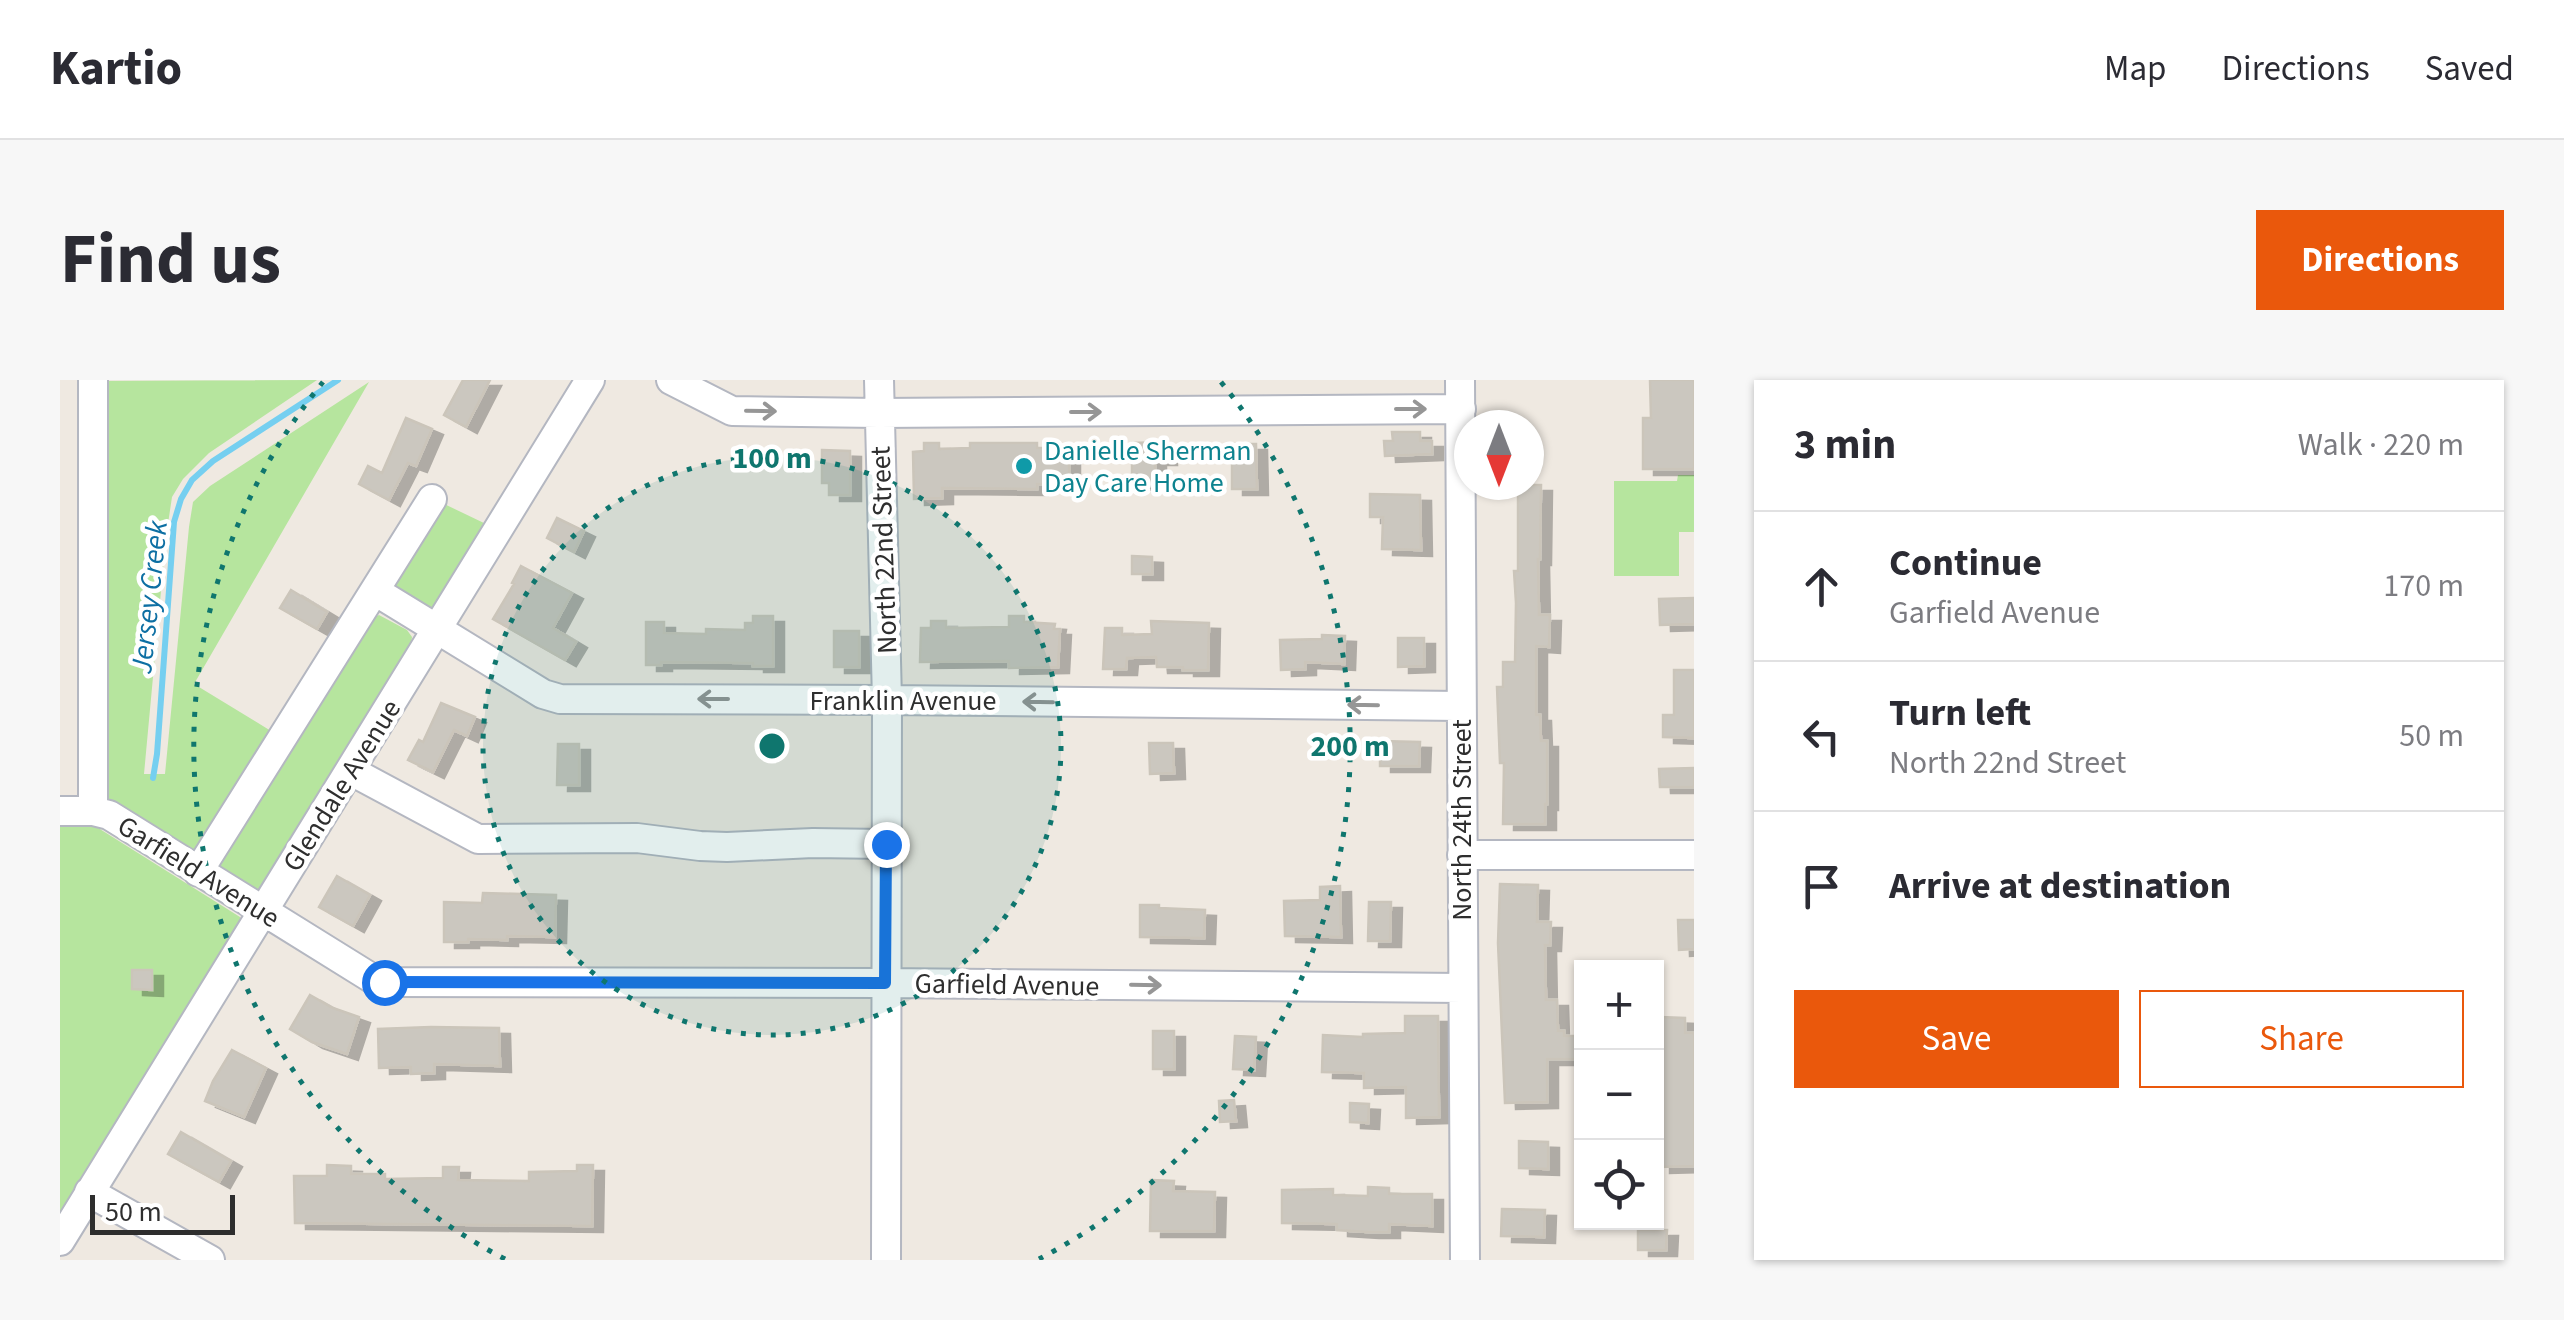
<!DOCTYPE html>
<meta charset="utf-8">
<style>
:root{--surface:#fff;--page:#f7f7f7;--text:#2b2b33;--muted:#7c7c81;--line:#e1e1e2;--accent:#ea580c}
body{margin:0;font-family:"Source Sans 3",sans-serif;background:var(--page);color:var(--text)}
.controls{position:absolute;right:30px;bottom:30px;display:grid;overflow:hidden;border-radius:0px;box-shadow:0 2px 8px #0004}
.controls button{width:90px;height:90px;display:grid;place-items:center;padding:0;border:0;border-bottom:2px solid var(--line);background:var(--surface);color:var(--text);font:50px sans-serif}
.compass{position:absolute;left:1394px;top:30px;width:90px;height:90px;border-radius:50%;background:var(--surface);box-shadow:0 2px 8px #0004;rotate:180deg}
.scale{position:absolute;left:30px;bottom:25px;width:145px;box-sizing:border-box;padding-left:10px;border:5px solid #2e2e2e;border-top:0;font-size:28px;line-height:35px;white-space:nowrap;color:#2e2e2e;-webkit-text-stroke:8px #fff;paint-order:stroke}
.stop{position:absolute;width:30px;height:30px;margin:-22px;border:8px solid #1a73e8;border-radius:50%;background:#fff}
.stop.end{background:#1a73e8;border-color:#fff;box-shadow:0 2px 10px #0008}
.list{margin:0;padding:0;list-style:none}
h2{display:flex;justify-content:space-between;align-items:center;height:130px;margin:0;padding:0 40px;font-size:42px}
h2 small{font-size:32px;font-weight:400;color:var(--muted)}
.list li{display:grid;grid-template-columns:65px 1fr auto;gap:30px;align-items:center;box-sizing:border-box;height:150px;padding:0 40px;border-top:2px solid var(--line)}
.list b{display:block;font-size:38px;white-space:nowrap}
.list p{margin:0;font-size:32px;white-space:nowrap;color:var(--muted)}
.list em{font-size:32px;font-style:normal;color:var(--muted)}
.actions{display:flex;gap:20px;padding:30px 40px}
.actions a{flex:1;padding:22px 0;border:2px solid var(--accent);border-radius:0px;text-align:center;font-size:35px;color:var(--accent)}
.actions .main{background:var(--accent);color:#fff}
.icon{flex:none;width:55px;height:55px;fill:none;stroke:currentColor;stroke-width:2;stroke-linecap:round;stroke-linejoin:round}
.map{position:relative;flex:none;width:1634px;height:880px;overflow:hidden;border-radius:0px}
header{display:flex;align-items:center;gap:60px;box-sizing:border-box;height:140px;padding:0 50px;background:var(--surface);border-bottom:2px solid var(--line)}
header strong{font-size:48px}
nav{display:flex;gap:55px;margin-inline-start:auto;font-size:35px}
.intro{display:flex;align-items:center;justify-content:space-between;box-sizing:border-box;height:240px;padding:0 60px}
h1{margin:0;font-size:70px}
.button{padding:25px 45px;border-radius:0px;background:var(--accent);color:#fff;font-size:35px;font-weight:700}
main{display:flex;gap:60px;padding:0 60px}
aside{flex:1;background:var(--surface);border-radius:0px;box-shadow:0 2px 8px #0004}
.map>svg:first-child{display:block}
</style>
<header>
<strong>Kartio</strong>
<nav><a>Map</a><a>Directions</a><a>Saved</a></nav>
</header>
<div class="intro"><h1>Find us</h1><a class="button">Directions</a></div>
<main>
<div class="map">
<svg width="1634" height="880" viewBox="0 0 1634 880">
<defs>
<filter id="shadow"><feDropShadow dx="11" dy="6" stdDeviation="0" flood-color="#0004"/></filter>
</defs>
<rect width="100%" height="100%" fill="#efe9e1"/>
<!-- green -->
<path fill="#b6e59e" d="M257 0 149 73 123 99 112 117 106 157 84 394H105L129 147 133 122 150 106 309 2 134 304 211 351 138 473 129 474 47 426 43 1Z
M1618 95H1634V152H1619V196H1554V101H1617Z
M378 121 426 144 373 228 364 231 336 214 332 204Z
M319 235 347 250 352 257 350 271 201 511 192 513 161 491 160 480 309 240Z
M0 444 35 446 180 537V545L0 838Z"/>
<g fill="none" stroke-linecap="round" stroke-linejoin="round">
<!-- stream -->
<path stroke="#75cff0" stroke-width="6" d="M93 398 97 374 114 142 121 119 132 100 153 81 278 0"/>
</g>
<!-- building -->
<path fill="#cbc7bf" stroke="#cbc5ba" stroke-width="2.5" filter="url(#shadow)" d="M403 0H430L406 47 384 35Z
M1590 0H1634V89H1583V38H1591Z
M346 38 372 49 356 86 348 83 329 120 299 104 308 86 322 93Z
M1332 52H1360V61H1372V74L1325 76 1324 61H1333Z
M1105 62 1106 79H1095V103L1072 104V63Z
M864 63H879V69L910 68V63H977V68H1009V95H1005V104H977V109L882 108V118L854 119 853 72 864 71Z
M1172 64H1196L1197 109H1172Z
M762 70 790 71V115H769V103H762Z
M1458 105H1481L1480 179H1478L1479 235H1490L1489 267 1476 266V335H1480L1481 361H1487V424H1485V444H1443L1444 383H1440L1437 307H1443V282H1455L1456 223 1454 191H1458Z
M1310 114 1360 115 1361 170 1322 169 1323 137H1310Z
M497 138 524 151 514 172 487 158Z
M1072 176 1092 177V194H1072Z
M461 186 512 213 493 248 516 262 505 280 433 239 454 204 452 203Z
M231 210 267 232 257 249 220 228Z
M1634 218V244L1600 245 1599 219Z
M693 236H713V286H693V283L601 282V285H586V242H604V253L646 254V249L685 250V243H693Z
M949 236H964V242L995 244 994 249H1000L998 287 949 288V281L860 282 861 248H871V241H886V248L949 247Z
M1091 241 1149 243 1148 290H1123V287H1097L1096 277 1067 278 1066 289H1043L1045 248H1062V255L1092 254Z
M774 251H799V287H774Z
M1262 255 1285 256 1284 284 1245 282V289L1221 290 1220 260 1262 259Z
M1338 258H1364V286L1338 287Z
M1614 290H1634V358L1603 357V335H1614Z
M381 323 415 337 407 356 394 350 373 392 348 380 359 360 363 362Z
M1320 361 1360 362 1359 386H1320Z
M1089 363H1113L1114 393 1090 394Z
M498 364H519V405H497Z
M1634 388V407H1600L1599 389Z
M277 496 310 515 293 546 259 527Z
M1440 504 1478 505 1477 542H1491L1490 565H1485L1486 620H1497L1498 651H1504V656H1522V679H1487V722L1445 723 1438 563Z
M1280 506 1281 557 1225 556 1224 521 1260 520V507Z
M423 513 496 515 495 557 447 556V560L408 559V562H384V522L422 523Z
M1309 522H1331L1330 561H1308Z
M1080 525H1099V528L1145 530 1144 558 1080 557Z
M1618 540H1634V569L1619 570Z
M72 590H92V610L72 609Z
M250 615 273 628 299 637 287 674 252 662 230 649Z
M1345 636H1378L1379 737 1346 738V707L1304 708V693L1262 692 1263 655 1303 657V654L1345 653Z
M1600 637 1625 638V653H1634V786L1599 787Z
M371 647 439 648 440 686 374 684V693L351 694V687L319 688 318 649Z
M1093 651H1114V689H1093Z
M1175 656 1196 657 1194 690 1173 689Z
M172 670 206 688 184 737 145 721 153 701Z
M1174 720 1176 741 1160 742 1159 721Z
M1290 723 1309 724 1308 743 1290 742Z
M121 752 171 781 159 802 108 774Z
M1459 761 1488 762V789L1459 788Z
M267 785 291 786V794H325V799L383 798V787H399L398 800 469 801V792L517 791V785H533L532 846 235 843 234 796H267Z
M1091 800 1114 801 1113 811 1155 812 1154 851H1090Z
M1308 807 1329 808V814H1372V846L1329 844V852H1308L1277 850V844L1222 843V810L1273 809V815L1308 816Z
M1442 829 1485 830 1484 857 1441 856Z
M1578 850H1607L1606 870H1578Z"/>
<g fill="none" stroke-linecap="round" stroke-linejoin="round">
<defs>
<path id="minor" d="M611 0 672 31 819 33 1401 29
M819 0 827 320 826 880
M1400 0 1405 880
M315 211 483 314 500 319 827 320 1401 326
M291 391 418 459 577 458 640 466 667 467 753 463 825 464
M0 431H33L49 435 313 599 325 602 825 603 1402 608
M33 431V0
M1402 475H1634
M138 492 372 119
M29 812 150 880
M0 861 530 0"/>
</defs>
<!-- minor casing -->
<use href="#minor" stroke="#b4b7c1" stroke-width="32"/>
<!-- minor -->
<use href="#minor" stroke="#fff" stroke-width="28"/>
</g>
<!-- one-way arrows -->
<defs><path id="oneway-shaft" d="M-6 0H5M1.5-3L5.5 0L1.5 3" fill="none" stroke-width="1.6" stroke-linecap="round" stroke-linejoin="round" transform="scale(2.5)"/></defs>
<g stroke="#969696">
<use href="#oneway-shaft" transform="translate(1351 29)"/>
<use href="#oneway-shaft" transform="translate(701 31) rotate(1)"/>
<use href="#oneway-shaft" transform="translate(1026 32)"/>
<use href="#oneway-shaft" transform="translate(653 319) rotate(-180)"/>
<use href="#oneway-shaft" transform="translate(978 322) rotate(-179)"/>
<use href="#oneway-shaft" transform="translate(1303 325) rotate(-179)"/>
<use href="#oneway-shaft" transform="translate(1086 605) rotate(1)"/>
</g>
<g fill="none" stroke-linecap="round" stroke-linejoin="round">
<!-- route -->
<path stroke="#1a73e8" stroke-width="12" d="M324 602 825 603 826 464"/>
</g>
<!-- distance rings -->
<circle cx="712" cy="366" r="289" fill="#0f766e" fill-opacity=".12"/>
<g fill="none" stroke="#0f766e" stroke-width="5" stroke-dasharray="5 10">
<circle cx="712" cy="366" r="289"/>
<path d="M445 879A578 578 0 0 1 263 2M1161 2A578 578 0 0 1 979 879"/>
</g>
<!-- markers -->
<circle fill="#0f9aa8" stroke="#fff" stroke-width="4" cx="964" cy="86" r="10"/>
<g text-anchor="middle" stroke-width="9" stroke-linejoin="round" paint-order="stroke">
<!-- culture labels -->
<g font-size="28" fill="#0d838f" stroke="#fff" text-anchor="start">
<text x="984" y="80">Danielle Sherman<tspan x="984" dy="32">Day Care Home</tspan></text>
</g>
<!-- street labels -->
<g font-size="28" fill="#2e2e2e" stroke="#fff">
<text transform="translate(823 170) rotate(-92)" y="10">North 22nd Street</text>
<text x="843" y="330">Franklin Avenue</text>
<text transform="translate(281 405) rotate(-58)" y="10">Glendale Avenue</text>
<text transform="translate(1401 440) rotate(-90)" y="10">North 24th Street</text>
<text transform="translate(139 491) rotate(32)" y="10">Garfield Avenue</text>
<text transform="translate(947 604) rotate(1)" y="10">Garfield Avenue</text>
</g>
<!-- water labels -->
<g font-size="30" font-style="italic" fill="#0d6fa3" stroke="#fff">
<text transform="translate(89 217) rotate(-84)" y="10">Jersey Creek</text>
</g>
</g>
<circle cx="712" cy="366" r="15" fill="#0f766e" stroke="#fff" stroke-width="5"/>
<g font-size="30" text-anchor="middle" font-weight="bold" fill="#0f766e" stroke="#fff" stroke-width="9" stroke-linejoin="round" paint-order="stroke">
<text x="712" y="88">100 m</text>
<text x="1290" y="376">200 m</text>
</g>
</svg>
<div class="controls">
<button>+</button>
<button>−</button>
<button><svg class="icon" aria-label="locate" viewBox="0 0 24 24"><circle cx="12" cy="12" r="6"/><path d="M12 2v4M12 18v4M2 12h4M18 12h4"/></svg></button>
</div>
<svg class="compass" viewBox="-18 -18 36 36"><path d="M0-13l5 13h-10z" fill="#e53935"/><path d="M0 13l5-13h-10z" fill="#7c7c81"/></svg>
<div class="scale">50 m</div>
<div class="stop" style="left:324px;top:602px"></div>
<div class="stop end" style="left:826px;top:464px"></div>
</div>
<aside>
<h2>3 min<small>Walk · 220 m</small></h2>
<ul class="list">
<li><svg class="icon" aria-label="ahead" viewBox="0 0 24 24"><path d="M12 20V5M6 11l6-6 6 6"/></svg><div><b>Continue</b><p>Garfield Avenue</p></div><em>170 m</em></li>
<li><svg class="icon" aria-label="left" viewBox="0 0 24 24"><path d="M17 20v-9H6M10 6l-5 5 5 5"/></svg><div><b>Turn left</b><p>North 22nd Street</p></div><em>50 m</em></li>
<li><svg class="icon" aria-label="arrive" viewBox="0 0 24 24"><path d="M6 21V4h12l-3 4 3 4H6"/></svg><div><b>Arrive at destination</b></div></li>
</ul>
<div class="actions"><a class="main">Save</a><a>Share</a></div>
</aside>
</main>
